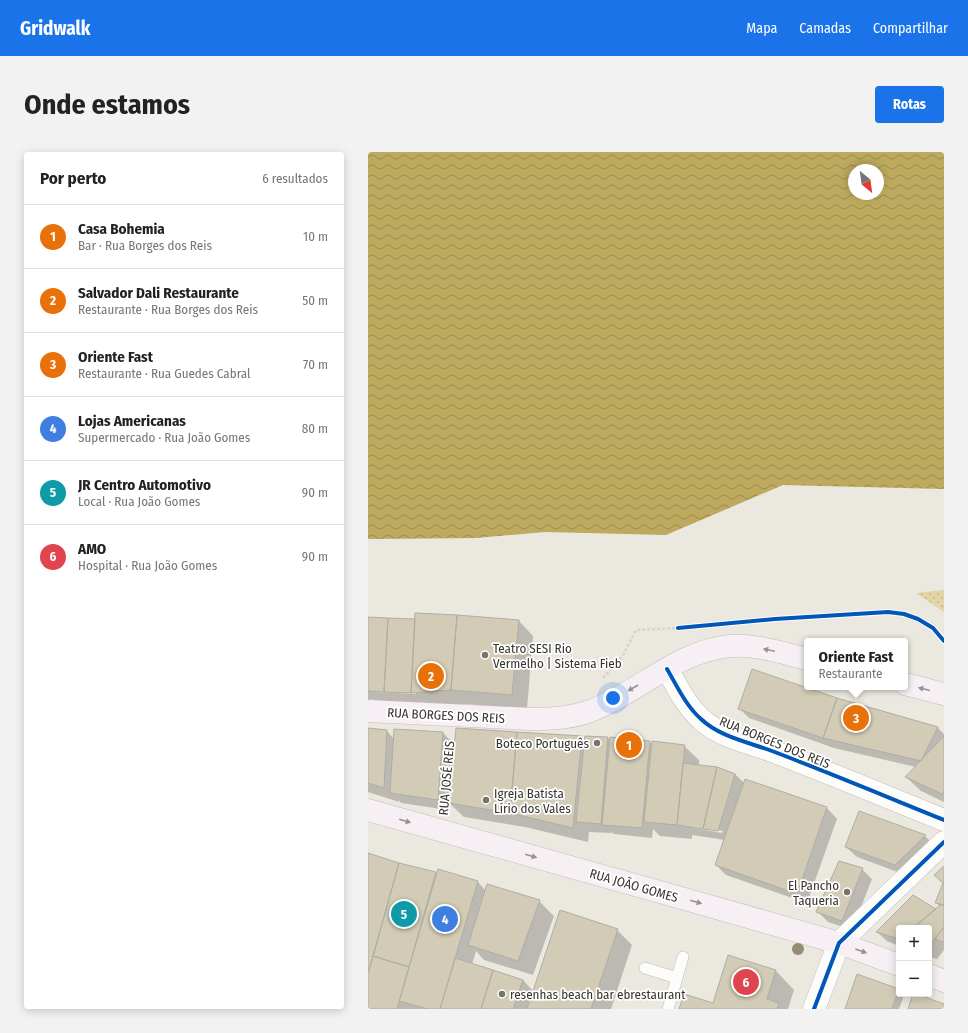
<!DOCTYPE html>
<html lang="pt">
<meta charset="utf-8">
<style>
:root{--surface:#fff;--page:#f2f2f2;--text:#222;--muted:#767676;--line:#e0e0e0;--accent:#1a73e8}
body{margin:0;font-family:"Fira Sans Condensed",sans-serif;background:var(--page);color:var(--text)}
.controls{position:absolute;right:12px;bottom:12px;display:grid;overflow:hidden;border-radius:4px;box-shadow:0 2px 10px #0003}
.controls button{width:36px;height:36px;display:grid;place-items:center;padding:0;border:0;border-bottom:1px solid var(--line);background:var(--surface);color:var(--text);font:20px sans-serif}
.compass{position:absolute;left:480px;top:12px;width:36px;height:36px;border-radius:50%;background:var(--surface);box-shadow:0 2px 10px #0003;rotate:151deg}
.you{position:absolute;left:245px;top:546px;width:14px;height:14px;margin:-10px;border:3px solid #fff;border-radius:50%;background:#1a73e8;box-shadow:0 0 0 6px #1a73e833}
.badge{display:grid;place-items:center;width:26px;height:26px;border-radius:50%;background:var(--accent);color:#fff;font-size:13px;font-weight:700}
.pin{position:absolute;translate:-50% -50%;border:2px solid #fff;box-shadow:0 1px 4px #0006}
.popup{position:absolute;left:436px;top:486px;width:104px;height:52px;box-sizing:border-box;display:grid;place-content:center;border-radius:4px;background:var(--surface);filter:drop-shadow(0 1px 3px #0005);font-size:13px;white-space:nowrap;color:var(--muted)}
.popup b{font-size:15px;color:var(--text)}
.popup::after{content:'';position:absolute;left:50%;top:100%;margin-left:-8px;border:8px solid transparent;border-top-color:var(--surface)}
.list{margin:0;padding:0;list-style:none}
h2{display:flex;justify-content:space-between;align-items:center;height:52px;margin:0;padding:0 16px;font-size:17px}
h2 small{font-size:13px;font-weight:400;color:var(--muted)}
.list li{display:grid;grid-template-columns:26px 1fr auto;gap:12px;align-items:center;box-sizing:border-box;height:64px;padding:0 16px;border-top:1px solid var(--line)}
.list b{display:block;font-size:15px;white-space:nowrap}
.list p{margin:0;font-size:13px;white-space:nowrap;color:var(--muted)}
.list em{font-size:13px;font-style:normal;color:var(--muted)}
.map{position:relative;flex:none;width:576px;height:857px;overflow:hidden;border-radius:4px}
header{display:flex;align-items:center;gap:24px;box-sizing:border-box;height:56px;padding:0 20px;background:var(--accent);color:#fff}
header strong{font-size:19px}
nav{display:flex;gap:22px;margin-inline-start:auto;font-size:14px}
.intro{display:flex;align-items:center;justify-content:space-between;box-sizing:border-box;height:96px;padding:0 24px}
h1{margin:0;font-size:28px}
.button{padding:10px 18px;border-radius:4px;background:var(--accent);color:#fff;font-size:14px;font-weight:700}
main{display:flex;gap:24px;padding:0 24px}
aside{flex:1;background:var(--surface);border-radius:4px;box-shadow:0 2px 10px #0003}
.map>svg:first-child{display:block}
</style>
<header>
<strong>Gridwalk</strong>
<nav><a>Mapa</a><a>Camadas</a><a>Compartilhar</a></nav>
</header>
<div class="intro"><h1>Onde estamos</h1><a class="button">Rotas</a></div>
<main>
<aside>
<h2>Por perto<small>6 resultados</small></h2>
<ul class="list">
<li><span class="badge" style="background:#e8710a">1</span><div><b>Casa Bohemia</b><p>Bar · Rua Borges dos Reis</p></div><em>10 m</em></li>
<li><span class="badge" style="background:#e8710a">2</span><div><b>Salvador Dali Restaurante</b><p>Restaurante · Rua Borges dos Reis</p></div><em>50 m</em></li>
<li><span class="badge" style="background:#e8710a">3</span><div><b>Oriente Fast</b><p>Restaurante · Rua Guedes Cabral</p></div><em>70 m</em></li>
<li><span class="badge" style="background:#3f7fe0">4</span><div><b>Lojas Americanas</b><p>Supermercado · Rua João Gomes</p></div><em>80 m</em></li>
<li><span class="badge" style="background:#0f9aa8">5</span><div><b>JR Centro Automotivo</b><p>Local · Rua João Gomes</p></div><em>90 m</em></li>
<li><span class="badge" style="background:#e0444e">6</span><div><b>AMO</b><p>Hospital · Rua João Gomes</p></div><em>90 m</em></li>
</ul>
</aside>
<div class="map">
<svg width="576" height="857" viewBox="0 0 576 857">
<defs>
<pattern id="grass-dots" width="8" height="8" patternUnits="userSpaceOnUse"><rect width="8" height="8" fill="#e3d5a6"/><path d="M2 2h.1M6 6h.1" fill="none" stroke="#c3b78f" stroke-width="1.8" stroke-linecap="round"/></pattern>
<pattern id="water-waves" width="16" height="10" patternUnits="userSpaceOnUse"><rect width="16" height="10" fill="#bdaa5e"/><path d="M0 5q4-4 8 0t8 0" fill="none" stroke="#9a8b4e"/></pattern>
</defs>
<rect width="100%" height="100%" fill="#ebe8df"/>
<!-- grass -->
<path fill="url(#grass-dots)" d="M576 438V460L548 441Z"/>
<!-- water -->
<path fill="url(#water-waves)" fill-rule="evenodd" d="M0 0H576V337L415 333 298 383 177 380 108 386 0 387ZM486 18H510V42H486Z"/>
<!-- shadow -->
<path fill="#0003" fill-rule="evenodd" d="M0 466 151 469 165 484 159 557 98 552 59 555 53 549V551L6 549 4 546V552H0ZM5 538 48 540V542L5 540Z
M469 547 570 576 576 582V650L553 639 538 625 548 615 466 596 381 566 371 556Z
M0 577 19 579 26 587 75 581 85 591 83 614H85L214 585 218 589 240 586 243 590H281L285 593 316 594 331 608V614L367 622 377 632 378 628 459 656 469 667 439 751 358 723 348 713 357 688 324 683V687L292 684 285 677 284 686 246 682 243 680V681L221 680 220 690 157 675 96 665 80 650V658L33 651 31 648V650L0 640ZM325 674 355 679 354 681 325 676Z
M491 660 557 684 567 694 538 723 489 705 478 695Z
M0 702 31 712 69 722 109 729 118 739 171 749 186 764 165 823 116 808 108 799 104 813 155 828 166 840 249 778 264 793 243 857H0Z
M576 715V798L569 807 561 805V776H531V794L519 789 509 780 568 758 572 754 568 751 576 732Z
M494 717 504 727 484 778 460 770 450 760Z
M361 804 408 819 426 838 420 857H312L346 852Z
M490 824 531 838V842H535L536 843 531 857H478Z"/>
<!-- building -->
<path fill="#d2cbb5" stroke="#afada5" d="M47 461 89 463 83 538 43 541Z
M89 463 151 468 144 543 83 538Z
M0 465 20 466 16 540 0 539Z
M20 466 47 467 43 541 16 540Z
M384 517 469 546 455 586 370 557Z
M469 546 570 575 553 609 455 586Z
M0 576 19 578 16 636 0 631Z
M88 576 149 580 142 661 80 651Z
M26 577 75 580 70 648 22 641Z
M149 580 214 584 205 676 142 661Z
M217 584 240 585 233 672 208 670Z
M576 584V640L574 642 537 625Z
M242 585 282 589 274 676 234 673Z
M284 589 317 593 309 673 276 670Z
M315 611 349 615 335 677 309 673Z
M349 615 367 622 350 679 335 677Z
M377 627 459 655 429 742 347 713Z
M491 659 558 683 527 713 477 695Z
M0 701 31 711 1 819 0 818Z
M471 709 495 716 474 769 448 760Z
M31 711 68 720 41 815 5 804Z
M576 714V753L567 751 575 731 566 723Z
M70 717 110 729 72 857H60L31 849Z
M119 732 172 748 150 809 100 793Z
M545 743 568 757 545 776H531V787L508 780Z
M572 753H576V775L561 794V776H545Z
M192 758 250 777 223 857H159Z
M576 775V790L567 787Z
M360 803 408 818 399 847 411 851 409 857H311L316 842 345 851Z
M5 804 41 815 29 857H0V821Z
M87 806 125 818 113 857H72Z
M125 818 155 828 145 857H113Z
M489 822 531 837 524 857H477Z
M545 842H549L576 852V857H540Z"/>
<g fill="none" stroke-linecap="round" stroke-linejoin="round">
<defs>
<path id="service" d="M277 816 309 826
M300 857 315 805"/>
<path id="minor" d="M299 517C309 534 318 554 333 567 352 585 380 590 404 599 462 621 519 645 576 668
M446 857 471 791 576 690"/>
<path id="primary" d="M537 532 576 542
M0 559 163 567C184 567 205 566 225 558 272 539 310 499 362 494 388 492 414 501 439 507
M0 658 331 751 471 791 531 813
M561 823 576 829"/>
</defs>
<!-- service casing -->
<use href="#service" stroke="#c1beb7" stroke-width="12"/>
<!-- minor casing -->
<use href="#minor" stroke="#c1beb7" stroke-width="23"/>
<!-- primary casing -->
<use href="#primary" stroke="#c4bac0" stroke-width="23"/>
<!-- path -->
<path stroke="#d6d4d1" stroke-width="2.5" stroke-dasharray="3 2" stroke-linecap="butt" d="M235 526 254 505 268 478 310 476
M76 655 82 586"/>
<!-- service -->
<use href="#service" stroke="#fcfcfa" stroke-width="11"/>
<!-- minor -->
<use href="#minor" stroke="#fcfcfa" stroke-width="22"/>
<!-- primary -->
<use href="#primary" stroke="#f6f0f5" stroke-width="22"/>
<defs>
<path id="cycleway" d="M310 476 407 467 520 460 536 462 550 467 565 476 576 489
M299 517C309 534 318 554 333 567 352 585 380 590 404 599 462 621 519 645 576 668
M446 857 471 791 576 690"/>
</defs>
<!-- cycleway casing -->
<use href="#cycleway" stroke="#fff" stroke-width="6"/>
<!-- cycleway -->
<use href="#cycleway" stroke="#0057b8" stroke-width="4"/>
</g>
<!-- trees -->
<circle fill="#958d73" cx="430" cy="797" r="6"/>
<!-- one-way arrows -->
<defs><path id="oneway-solid" d="M-6-.8H1V-3.2L6.5 0L1 3.2V.8H-6Z"/></defs>
<g fill="#969292">
<use href="#oneway-solid" transform="translate(401 498) rotate(-168)"/>
<use href="#oneway-solid" transform="translate(265 536) rotate(150)"/>
<use href="#oneway-solid" transform="translate(556 537) rotate(-166)"/>
<use href="#oneway-solid" transform="translate(37 669) rotate(16)"/>
<use href="#oneway-solid" transform="translate(163 704) rotate(16)"/>
<use href="#oneway-solid" transform="translate(328 750) rotate(16)"/>
<use href="#oneway-solid" transform="translate(493 799) rotate(20)"/>
</g>
<!-- markers -->
<g fill="#76746c" stroke="#fff" stroke-width="1.5">
<circle cx="117" cy="503" r="4"/>
<circle cx="229" cy="591" r="4"/>
<circle cx="118" cy="648" r="4"/>
<circle cx="479" cy="740" r="4"/>
<circle cx="134" cy="842" r="4"/>
</g>
<g text-anchor="middle" stroke-width="3.5" stroke-linejoin="round" paint-order="stroke">
<!-- poi labels -->
<g font-size="13" fill="#37352e" stroke="#fff" text-anchor="start">
<text x="125" y="501">Teatro SESI Rio<tspan x="125" dy="15">Vermelho | Sistema Fieb</tspan></text>
<text x="221" y="596" text-anchor="end">Boteco Português</text>
<text x="126" y="646">Igreja Batista<tspan x="126" dy="15">Lírio dos Vales</tspan></text>
<text x="471" y="738" text-anchor="end">El Pancho<tspan x="471" dy="15">Taqueria</tspan></text>
<text x="142" y="847">resenhas beach bar ebrestaurant</text>
</g>
<!-- street labels -->
<g font-size="13" fill="#37352e" stroke="#fff">
<text transform="translate(78 563) rotate(3)" y="5">RUA BORGES DOS REIS</text>
<text transform="translate(407 590) rotate(22)" y="5">RUA BORGES DOS REIS</text>
<text transform="translate(78 626) rotate(-85)" y="5">RUA JOSÉ REIS</text>
<text transform="translate(266 733) rotate(16)" y="5">RUA JOÃO GOMES</text>
</g>
</g>
</svg>
<div class="controls">
<button>+</button>
<button>−</button>
</div>
<svg class="compass" viewBox="-18 -18 36 36"><path d="M0-13l5 13h-10z" fill="#e53935"/><path d="M0 13l5-13h-10z" fill="#767676"/></svg>
<div class="you"></div>
<div class="pin badge" style="left:261px;top:593px;background:#e8710a">1</div>
<div class="pin badge" style="left:63px;top:524px;background:#e8710a">2</div>
<div class="pin badge" style="left:488px;top:566px;background:#e8710a">3</div>
<div class="popup"><b>Oriente Fast</b>Restaurante</div>
<div class="pin badge" style="left:77px;top:767px;background:#3f7fe0">4</div>
<div class="pin badge" style="left:36px;top:762px;background:#0f9aa8">5</div>
<div class="pin badge" style="left:378px;top:830px;background:#e0444e">6</div>
</div>
</main>
